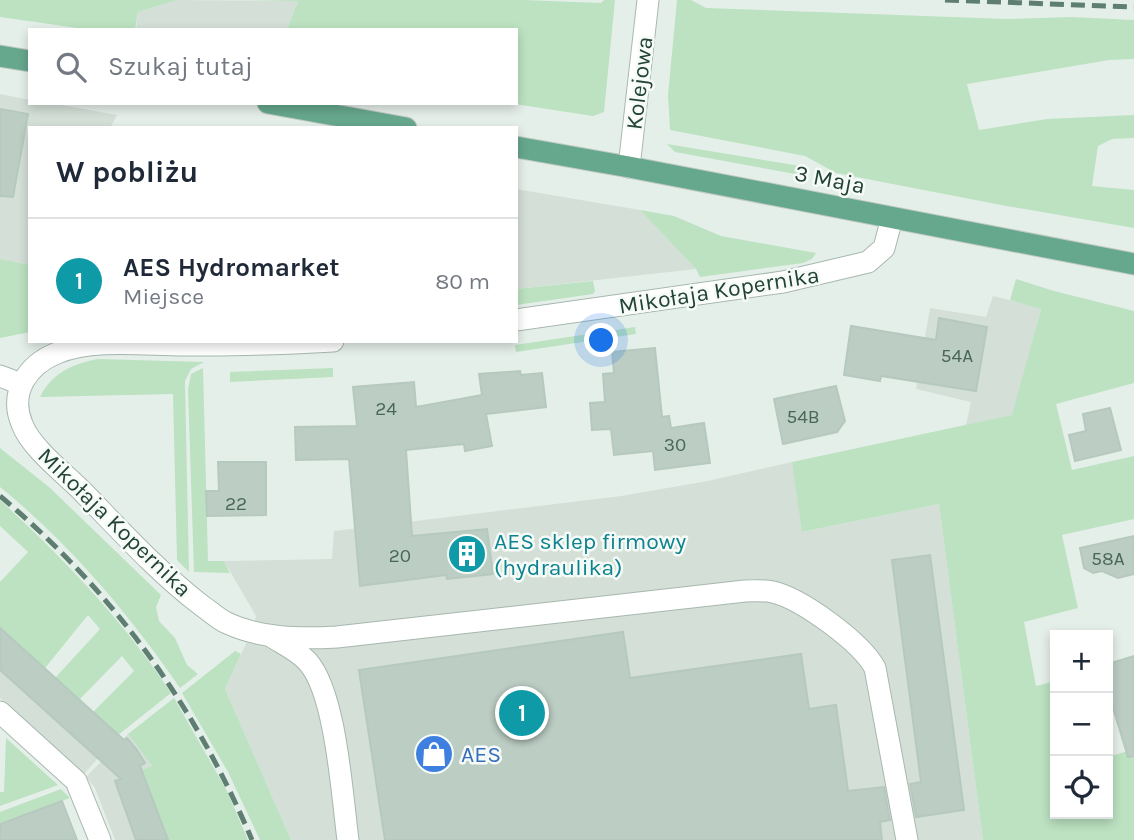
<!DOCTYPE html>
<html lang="pl">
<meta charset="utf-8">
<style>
:root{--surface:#fff;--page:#f2f2f3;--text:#1f2937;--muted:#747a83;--line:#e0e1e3;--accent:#834444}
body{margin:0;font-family:Karla,sans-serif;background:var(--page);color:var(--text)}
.controls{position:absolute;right:21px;bottom:21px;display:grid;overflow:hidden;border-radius:0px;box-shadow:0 4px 10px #0003}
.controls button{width:63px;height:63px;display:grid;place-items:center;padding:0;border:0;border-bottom:2px solid var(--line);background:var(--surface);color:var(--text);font:35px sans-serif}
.you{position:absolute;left:602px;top:341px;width:24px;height:24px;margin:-18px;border:5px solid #fff;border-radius:50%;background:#1a73e8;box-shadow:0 0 0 10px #1a73e833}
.badge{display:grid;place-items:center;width:46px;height:46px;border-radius:50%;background:var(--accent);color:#fff;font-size:23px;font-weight:700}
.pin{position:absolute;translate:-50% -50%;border:4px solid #fff;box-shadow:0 2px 7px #0006}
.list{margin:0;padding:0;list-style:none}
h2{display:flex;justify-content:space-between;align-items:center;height:91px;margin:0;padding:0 28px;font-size:30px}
h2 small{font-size:23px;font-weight:400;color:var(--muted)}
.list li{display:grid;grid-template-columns:46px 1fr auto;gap:21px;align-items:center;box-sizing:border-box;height:126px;padding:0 28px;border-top:2px solid var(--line)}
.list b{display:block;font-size:26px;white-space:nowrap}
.list p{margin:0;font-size:23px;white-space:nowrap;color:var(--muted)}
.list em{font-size:23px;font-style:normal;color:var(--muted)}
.icon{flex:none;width:38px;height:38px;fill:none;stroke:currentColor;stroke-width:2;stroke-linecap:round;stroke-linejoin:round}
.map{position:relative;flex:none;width:1134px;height:840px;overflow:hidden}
.search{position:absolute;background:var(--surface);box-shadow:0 4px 10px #0003;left:28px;top:28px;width:490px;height:77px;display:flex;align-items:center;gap:18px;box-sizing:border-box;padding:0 24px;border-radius:0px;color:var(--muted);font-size:26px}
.panel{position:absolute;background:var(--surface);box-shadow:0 4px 10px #0003;left:28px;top:126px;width:490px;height:217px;border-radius:0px}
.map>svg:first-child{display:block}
</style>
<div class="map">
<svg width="1134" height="840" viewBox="0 0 1134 840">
<rect width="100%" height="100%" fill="#e5efe9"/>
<!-- built -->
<path fill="#d3dfd7" d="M177 0 277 1H298L287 30H136L138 12Z
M0 94 30 100V103H50L117 115 110 128H30V265L0 259Z
M516 189 640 210 696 269 516 289Z
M993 296 1041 308 1013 415 966 425 971 402 916 389 930 308 986 317Z
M792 462 803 532 939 504 983 840H291L225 689 251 633 256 616 224 561 332 559 334 531 621 496 708 481Z
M0 628 118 735 84 774 0 698Z
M128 734 152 766 142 770 168 840H115L95 788 86 777Z"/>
<!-- green -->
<path fill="#bce2c1" d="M0 0H177L138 12 135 30H91L0 17Z
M237 0H524L601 3 604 0H615L604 112 593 116 508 103H516V30H287L298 1Z
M677 0H691L706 8 1007 19 1071 17 1134 20V59L1109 60 967 84 979 130 1047 119 1134 115V138L1112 139 1098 146 1092 186 1134 190V228L1001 205 836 173 805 156 670 130 668 95Z
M667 144 800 166 801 175 675 152Z
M640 210 674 216 721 236 816 253 812 259 803 263 700 277 696 269Z
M0 259 30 265V332L0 338Z
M1016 279 1054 291 1134 311V383L1056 404 1072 470 1134 456V519L1062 535 1078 608 1024 622 1036 686 1055 681V814H1108V757L1134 749V840H983L939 504 802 532 792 462 1012 415 1041 309 1010 300Z
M593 281 595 291 593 294 516 305V289Z
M635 327 636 334 516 352 515 345Z
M98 359 204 362 191 369 185 381 189 572 177 560 173 394 40 397C52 373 72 364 98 359Z
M203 368 208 561H224L230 573 194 572 188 389 191 374Z
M333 368V377L230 382V372Z
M0 448 49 487 161 595 156 607 159 621 175 638 187 665 198 674 180 688C130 615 69 543 0 487Z
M0 500C64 559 123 620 171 693L118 735 93 712 134 671 122 656 79 700 55 678 100 629 88 615 45 668 0 628V582L28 552 0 526Z
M235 651 241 654 225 689 291 840H260L228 772 182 693Z
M174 698 227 791 248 840H168L141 770 152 766 128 734Z
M6 738 58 785 0 806V792H4Z
M61 789 70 798 0 823V812Z"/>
<!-- building -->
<path fill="#bccdc4" stroke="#b6c9bf" stroke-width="2" d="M0 109 28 114 13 197 0 196Z
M939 318 987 327 976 391 881 376 880 381 844 375 851 326 936 340Z
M655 348 662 417 669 416 671 428 704 423 710 463 655 470 653 451 614 455 611 429 592 430 590 403 605 402 603 374 614 373 612 352Z
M520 371 521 375 542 373 546 407 486 414 492 446 465 451 464 444 406 450 412 536 487 529 493 574 447 579 446 575 360 586 349 459 296 460 295 427 357 426 353 387 414 382 416 407 482 395 479 374Z
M836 386 845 421 837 432 783 444 774 399Z
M1110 408 1121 450 1075 461 1069 435 1086 431 1083 414Z
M218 462H266V515L207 516 206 491H219Z
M1134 536V574L1118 578 1102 571 1093 573 1084 568 1080 548Z
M930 555 964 810 916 817 910 784 921 782 892 560Z
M0 628 124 740 127 738 137 750 145 763 140 766 168 840H136L115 781 121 779 0 670Z
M623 632 630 678 801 654 809 709 836 705 848 791 884 787 890 820 880 822 882 840H385L359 670Z
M1134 656V756L1128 757 1108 691V664Z
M62 801 77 840H0V824Z"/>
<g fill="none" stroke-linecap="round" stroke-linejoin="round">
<defs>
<path id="minor" d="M629 167 648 0
M516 320 783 282 868 262 884 248 892 218
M333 341C283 344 234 345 184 345 145 345 93 338 57 353 27 365 9 393 22 424 31 448 64 473 82 491 120 530 158 572 201 605 210 611 218 619 227 623 261 639 300 639 337 637L745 591C755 591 764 590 773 592 802 599 861 642 875 668L907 840
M0 376 21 384
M272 637C285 645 298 651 308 662 336 694 342 795 348 840
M0 712 76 781 100 840"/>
<path id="major" d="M0 56 30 61
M268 103 406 128
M516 147 629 167 1134 264"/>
</defs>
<!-- minor casing -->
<use href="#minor" stroke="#a7b8af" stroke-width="23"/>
<!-- major casing -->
<use href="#major" stroke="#c1cac6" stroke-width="23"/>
<!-- minor -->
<use href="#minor" stroke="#fff" stroke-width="21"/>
<!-- major -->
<use href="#major" stroke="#66a88d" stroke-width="21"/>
<!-- rail -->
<path stroke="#5d7e70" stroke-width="5" stroke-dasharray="14 7" stroke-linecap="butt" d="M945 0 1134 7
M0 496C113 591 195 705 252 840"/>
</g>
<!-- icons -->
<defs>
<symbol id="building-disc" viewBox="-11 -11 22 22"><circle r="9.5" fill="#0f9aa8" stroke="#f6fbf8"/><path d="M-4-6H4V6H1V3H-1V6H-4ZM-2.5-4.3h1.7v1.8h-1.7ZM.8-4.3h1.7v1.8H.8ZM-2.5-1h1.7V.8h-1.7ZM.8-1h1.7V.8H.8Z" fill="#fff"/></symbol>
<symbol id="shop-disc" viewBox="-11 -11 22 22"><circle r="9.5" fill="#3f7fe0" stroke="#f6fbf8"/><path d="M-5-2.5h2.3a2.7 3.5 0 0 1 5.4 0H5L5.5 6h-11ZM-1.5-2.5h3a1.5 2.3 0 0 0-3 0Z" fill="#fff"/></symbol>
</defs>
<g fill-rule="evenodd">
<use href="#building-disc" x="445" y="532" width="44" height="44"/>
<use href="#shop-disc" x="412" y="732" width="44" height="44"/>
</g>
<g text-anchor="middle" stroke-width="5" stroke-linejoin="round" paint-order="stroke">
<!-- number labels -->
<g font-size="19" fill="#486659">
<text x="957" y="362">54A</text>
<text x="386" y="415">24</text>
<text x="803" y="423">54B</text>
<text x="675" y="451">30</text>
<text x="236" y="510">22</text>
<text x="400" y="562">20</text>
<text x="1108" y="565">58A</text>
</g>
<!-- street labels -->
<g font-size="23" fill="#224335" stroke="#f6fbf8">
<text transform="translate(639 83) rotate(-83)" y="8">Kolejowa</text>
<text transform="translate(830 179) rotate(11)" y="8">3 Maja</text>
<text transform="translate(719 290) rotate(-9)" y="8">Mikołaja Kopernika</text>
<text transform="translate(115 522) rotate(44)" y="8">Mikołaja Kopernika</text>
</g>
<!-- culture labels -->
<g font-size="23" fill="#0d838f" stroke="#f6fbf8" text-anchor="start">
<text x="494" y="549">AES sklep firmowy<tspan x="494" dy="26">(hydraulika)</tspan></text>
</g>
<!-- shop labels -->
<g font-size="23" fill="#366cbe" stroke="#f6fbf8" text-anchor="start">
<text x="461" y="762">AES</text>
</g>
</g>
</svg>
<div class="controls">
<button>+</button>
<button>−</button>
<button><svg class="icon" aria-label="locate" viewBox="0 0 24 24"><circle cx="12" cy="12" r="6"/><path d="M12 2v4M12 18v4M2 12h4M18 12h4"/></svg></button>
</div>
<div class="you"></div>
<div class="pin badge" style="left:522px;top:713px;background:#0f9aa8">1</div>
<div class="search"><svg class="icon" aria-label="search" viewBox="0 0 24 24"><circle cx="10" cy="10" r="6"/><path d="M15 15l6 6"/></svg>Szukaj tutaj</div>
<section class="panel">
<h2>W pobliżu<small></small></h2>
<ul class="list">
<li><span class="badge" style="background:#0f9aa8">1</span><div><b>AES Hydromarket</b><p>Miejsce</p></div><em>80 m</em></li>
</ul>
</section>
</div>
